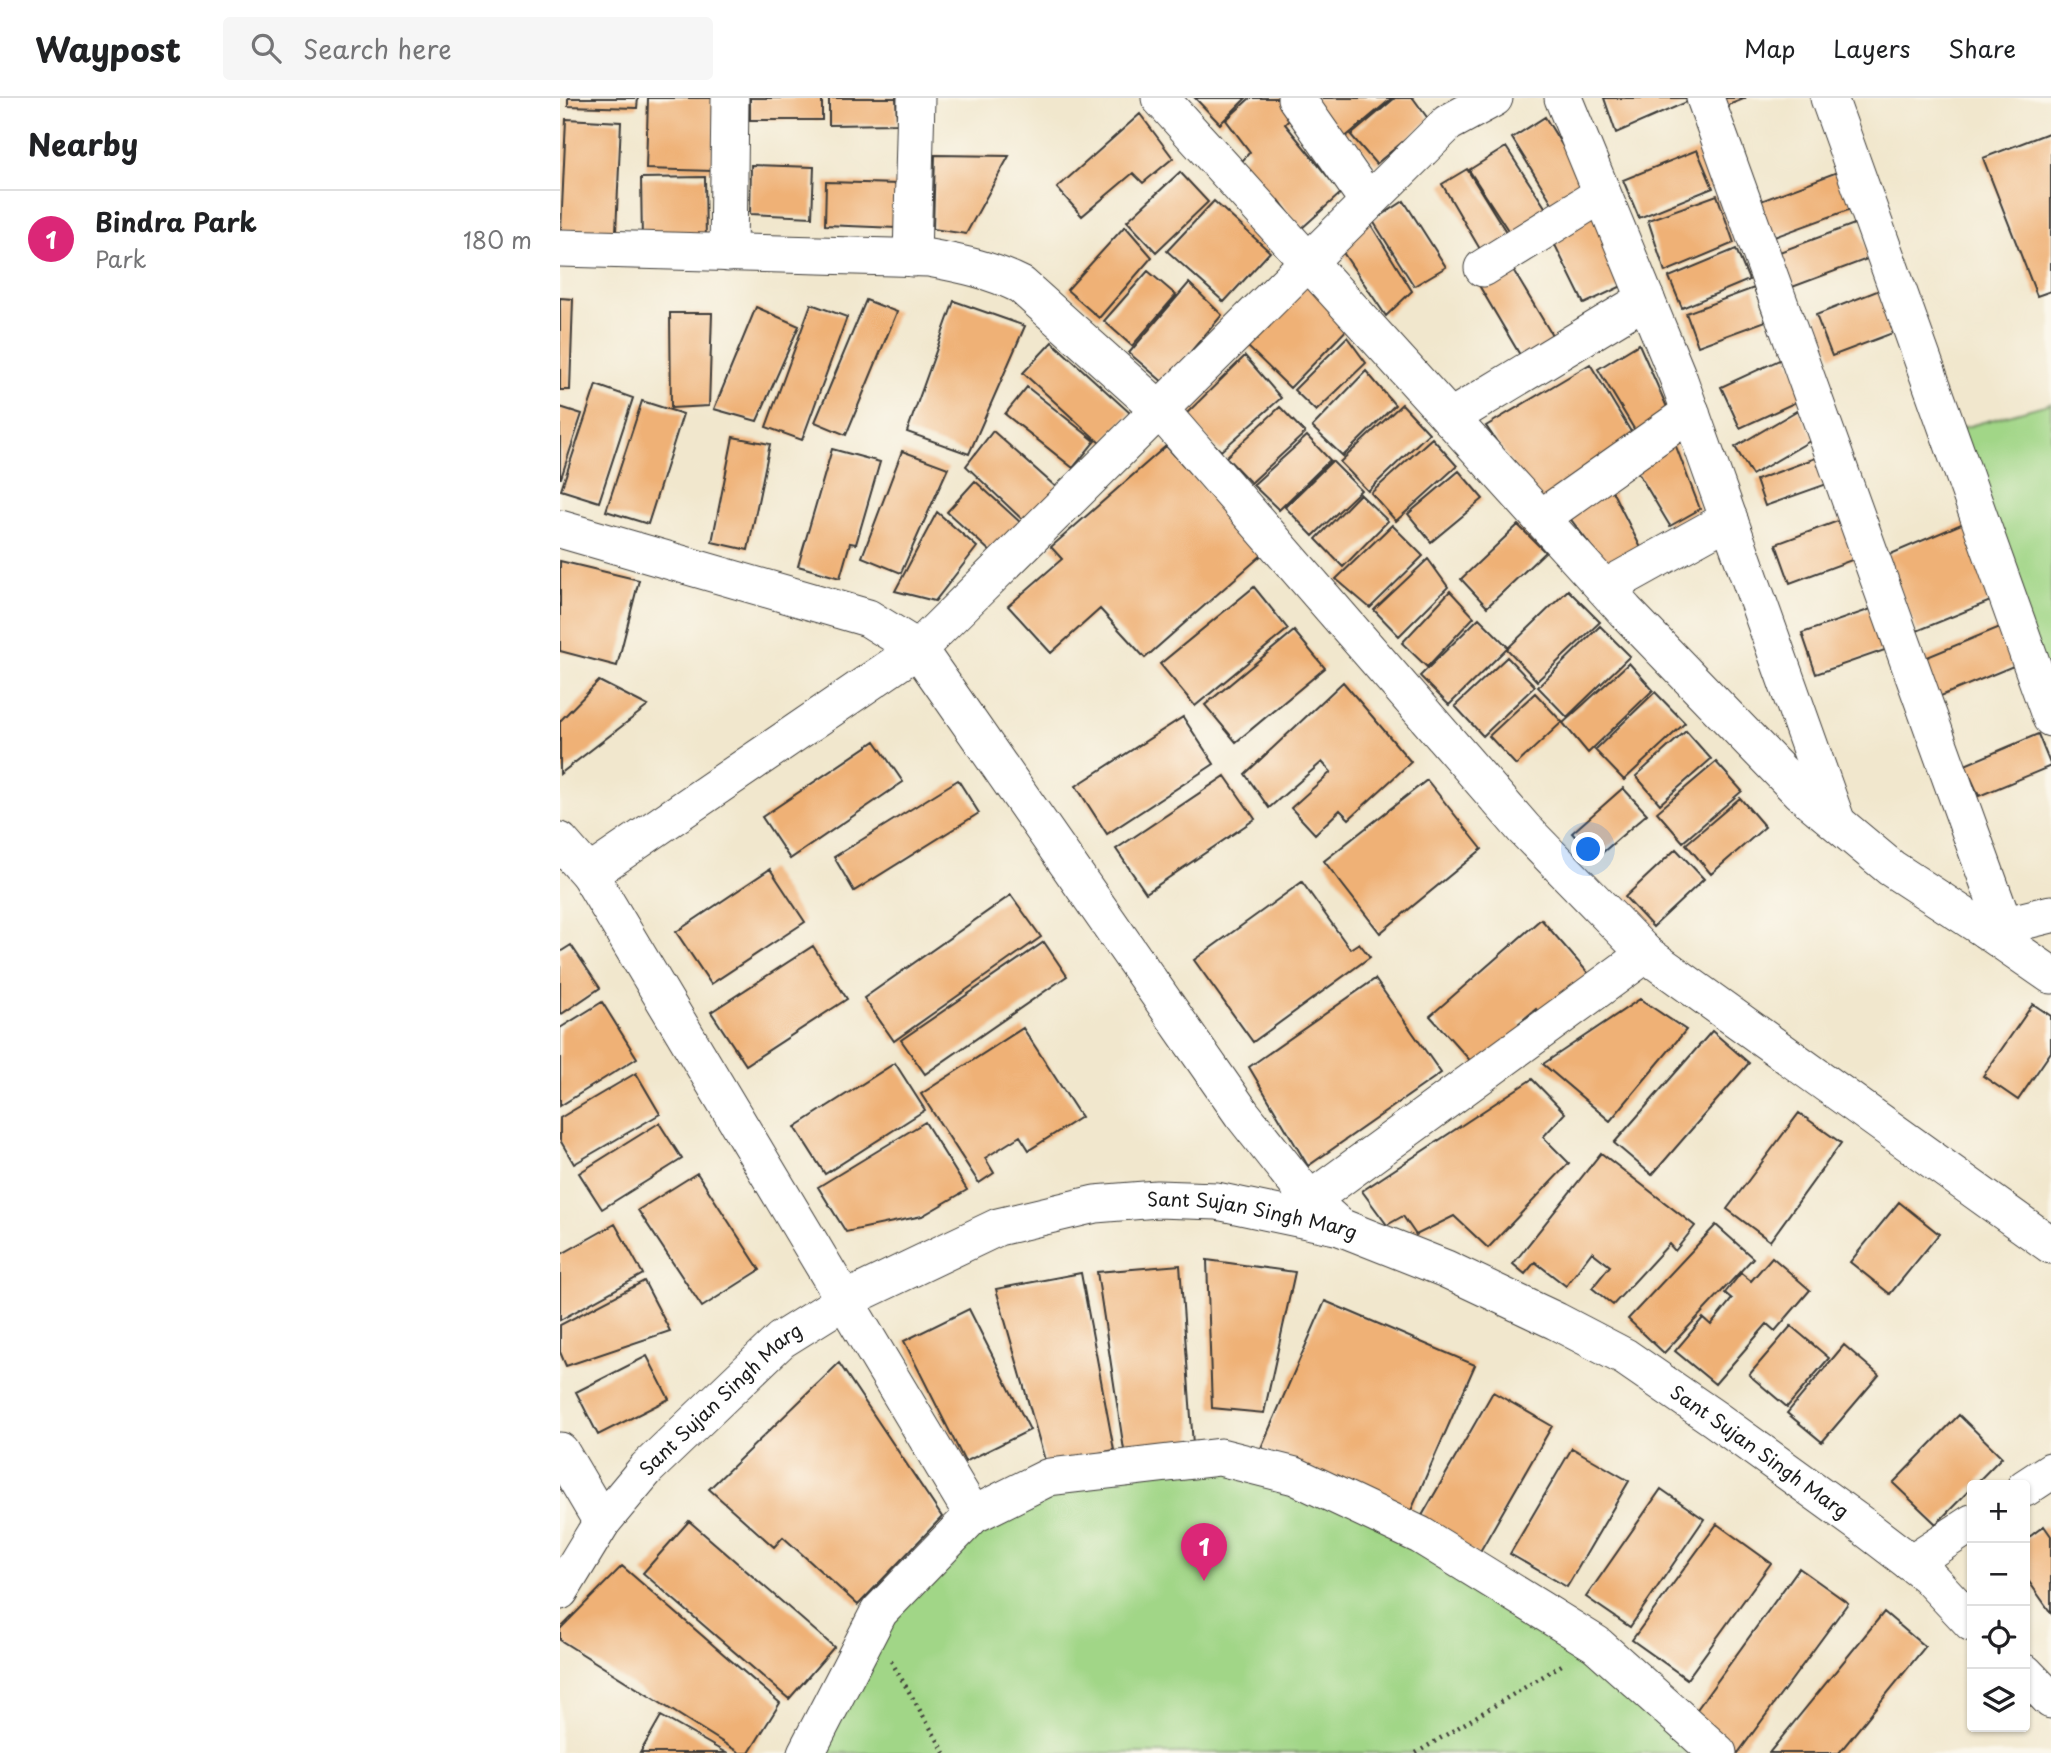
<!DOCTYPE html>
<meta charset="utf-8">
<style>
:root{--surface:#fff;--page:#f6f6f6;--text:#202124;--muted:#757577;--line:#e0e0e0;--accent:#db2777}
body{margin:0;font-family:"Playpen Sans",sans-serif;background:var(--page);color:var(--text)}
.controls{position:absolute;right:21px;bottom:21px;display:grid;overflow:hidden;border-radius:7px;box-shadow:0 2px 5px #0004}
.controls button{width:63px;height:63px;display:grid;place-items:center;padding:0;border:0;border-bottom:2px solid var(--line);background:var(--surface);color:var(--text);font:35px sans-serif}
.you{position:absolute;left:1029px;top:752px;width:24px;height:24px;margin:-18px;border:5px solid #fff;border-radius:50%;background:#1a73e8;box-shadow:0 0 0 10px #1a73e833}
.badge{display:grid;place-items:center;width:46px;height:46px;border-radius:50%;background:var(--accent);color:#fff;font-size:23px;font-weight:700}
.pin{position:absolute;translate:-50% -58px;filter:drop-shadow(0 2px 4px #0008)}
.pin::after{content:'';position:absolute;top:37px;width:24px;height:21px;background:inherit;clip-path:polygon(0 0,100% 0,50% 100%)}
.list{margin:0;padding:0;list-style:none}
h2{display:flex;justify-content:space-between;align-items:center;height:91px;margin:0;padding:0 28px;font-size:30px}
h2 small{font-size:23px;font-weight:400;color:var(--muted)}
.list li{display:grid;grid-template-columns:46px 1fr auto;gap:21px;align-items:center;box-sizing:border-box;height:98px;padding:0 28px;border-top:2px solid var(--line)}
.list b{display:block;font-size:26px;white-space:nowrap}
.list p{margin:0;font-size:23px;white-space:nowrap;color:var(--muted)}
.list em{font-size:23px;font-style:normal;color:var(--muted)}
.icon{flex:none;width:38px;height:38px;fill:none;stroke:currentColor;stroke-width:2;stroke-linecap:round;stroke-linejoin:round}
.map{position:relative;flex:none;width:1491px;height:1655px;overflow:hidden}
header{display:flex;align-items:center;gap:42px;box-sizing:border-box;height:98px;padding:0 35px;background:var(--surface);border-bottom:2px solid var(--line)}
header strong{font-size:33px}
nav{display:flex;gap:38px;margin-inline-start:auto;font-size:24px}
.search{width:490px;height:63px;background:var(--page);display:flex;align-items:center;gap:18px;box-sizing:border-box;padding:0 24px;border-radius:7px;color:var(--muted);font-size:26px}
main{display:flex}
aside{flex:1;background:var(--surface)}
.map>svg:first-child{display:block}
</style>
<header>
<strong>Waypost</strong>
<div class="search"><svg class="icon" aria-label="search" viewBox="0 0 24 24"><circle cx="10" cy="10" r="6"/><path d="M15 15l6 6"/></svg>Search here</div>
<nav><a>Map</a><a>Layers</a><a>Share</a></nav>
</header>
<main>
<aside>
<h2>Nearby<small></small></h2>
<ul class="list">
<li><span class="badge">1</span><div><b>Bindra Park</b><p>Park</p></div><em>180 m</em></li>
</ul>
</aside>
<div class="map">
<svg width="1491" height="1655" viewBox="0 0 1491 1655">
<rect width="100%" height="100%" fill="#fbf7ec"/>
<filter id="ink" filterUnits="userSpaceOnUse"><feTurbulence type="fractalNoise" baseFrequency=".0143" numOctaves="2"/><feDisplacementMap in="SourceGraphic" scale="14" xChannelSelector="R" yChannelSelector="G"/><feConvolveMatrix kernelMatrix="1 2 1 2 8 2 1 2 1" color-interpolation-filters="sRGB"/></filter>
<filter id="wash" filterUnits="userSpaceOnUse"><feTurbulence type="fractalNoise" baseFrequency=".00686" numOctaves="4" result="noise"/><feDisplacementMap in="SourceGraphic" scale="28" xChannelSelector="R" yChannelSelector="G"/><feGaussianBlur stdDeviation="1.57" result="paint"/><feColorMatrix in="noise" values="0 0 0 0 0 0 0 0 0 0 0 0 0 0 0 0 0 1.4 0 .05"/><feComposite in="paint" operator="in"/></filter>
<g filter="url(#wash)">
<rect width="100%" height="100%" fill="#f1e7cd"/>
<!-- green -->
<path fill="#a1d687" stroke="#5e7952" stroke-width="2" d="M1491 305V620L1388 334Z
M660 1359 860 1437 1158 1655H246L311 1529 413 1417 489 1379Z"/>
<g id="blocks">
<!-- building -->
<path fill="#efb176" d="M8 0H78L77 10 8 8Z
M88 0H155L153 73 86 71Z
M190 0H262V22H190Z
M269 0H336L337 26 269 27Z
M635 0H686L660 26Z
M690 0H721L736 15 725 26 781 95 741 131 719 102 712 108 677 69 690 54 666 22Z
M744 0H832L777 46Z
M835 0H853L869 22 816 66 791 37Z
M1044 0H1126L1127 4 1056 35Z
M1157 0H1186L1161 10Z
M580 16 613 60 583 85 573 75 522 118 497 90Z
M985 19 1030 93 997 113 952 40Z
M6 21 61 24 56 134 1 132Z
M1491 34V193L1477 198 1423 60Z
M946 49 992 120 955 143 909 72Z
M1137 52 1153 90 1079 120 1063 82Z
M375 57 449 58 406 136 373 131Z
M191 67 254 69 252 119 190 116Z
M907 71 951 142 924 158 882 86Z
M1280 73 1294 110 1206 142 1193 106Z
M620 74 648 104 596 154 567 123Z
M145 79 146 143 82 144 81 80Z
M266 84 339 86 337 130 265 127Z
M1157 97 1174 145 1105 174 1088 122Z
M654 103 710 154 664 204 607 153Z
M844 103 886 169 854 188 813 123Z
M1033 109 1062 188 1024 206 995 147Z
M808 122 852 193 826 218 780 150Z
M1297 125 1310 160 1227 191 1214 156Z
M565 128 592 159 539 220 507 192Z
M1176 151 1189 182 1122 210 1109 179Z
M952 170 995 242 963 262 920 189Z
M588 173 616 197 572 248 544 223Z
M752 177 797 221 730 290 685 246Z
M629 185 662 217 604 285 569 255Z
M1194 190 1206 223 1138 248 1126 215Z
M1322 191 1338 233 1272 258 1256 217Z
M0 200 13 201 10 292H0Z
M306 202 337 214 286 337 255 324Z
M394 203 465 228 409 356 347 334Z
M251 206 287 219 242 342 206 329Z
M196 209 239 228 197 323 154 311Z
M110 215H152L149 308 111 310Z
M787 239 806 265 756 313 734 292Z
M492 244 570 315 541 346 463 275Z
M1079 246 1110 316 1079 339 1038 271Z
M685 258 721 300 661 353 625 317Z
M1228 258 1247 299 1180 330 1161 289Z
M1030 266 1076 342 981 408 926 328Z
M806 273 835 307 783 358 752 329Z
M36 287 73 300 39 404 1 392Z
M467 289 535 343 513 370 445 316Z
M82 303 123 316 88 426 46 413Z
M842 306 869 335 808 393 780 364Z
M0 309 22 316 1 380H0Z
M720 309 745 335 691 385 666 359Z
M1238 312 1255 340 1192 377 1175 349Z
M433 333 497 390 469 428 406 368Z
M747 338 770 362 719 412 693 387Z
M1112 338 1140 411 1110 428 1074 368Z
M173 339 210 346 188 452 152 444Z
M872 340 897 368 836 423 811 395Z
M606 348 703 456 585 560 540 511 491 555 448 508 502 461 491 449Z
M272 351 320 364 296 446 290 445 280 480 238 468Z
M342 353 388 370 341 475 302 459Z
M1261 358 1270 385 1205 408 1196 382Z
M772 363 801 392 753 438 725 409Z
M899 373 923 401 871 444 848 416Z
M1046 381 1081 450 1050 473 1003 411Z
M415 383 461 425 433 456 387 414Z
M800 396 828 423 783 469 756 441Z
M377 414 417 449 375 503 335 493Z
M1286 420 1300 459 1230 485 1216 446Z
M1406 424 1438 500 1357 533 1326 458Z
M832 427 863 458 810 510 776 481Z
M958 427 985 454 927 509 901 481Z
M868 461 888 489 839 538 814 512Z
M0 463 79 482 57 568 0 553Z
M694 489 728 531 635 608 600 566Z
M1008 492 1040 524 977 583 947 551Z
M890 493 914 519 867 569 842 545Z
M1311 511 1325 552 1256 576 1242 535Z
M919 520 948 549 889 607 860 578Z
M1040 528 1070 558 1007 619 978 589Z
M1440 529 1456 567 1376 600 1360 562Z
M734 533 765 570 676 644 645 607Z
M947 559 975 588 923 638 895 608Z
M1069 565 1093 592 1028 655 1003 625Z
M39 583 88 608 0 676V623Z
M783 584 851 664 789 721 780 712 755 736 731 710 771 674 762 664 709 710 685 676Z
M1095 594 1125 625 1064 682 1035 652Z
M975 595 1002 624 956 667 929 638Z
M623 619 654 666 547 736 516 688Z
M1126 633 1151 661 1100 706 1076 678Z
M1478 636 1491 668 1419 698 1405 667Z
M315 643 343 684 230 761 202 719Z
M1156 664 1182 693 1123 744 1097 714Z
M665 678 695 721 586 795 556 751Z
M398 682 419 715 294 793 274 759Z
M867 682 922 751 820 835 764 763Z
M1063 690 1087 716 1035 761 1012 735Z
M1180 700 1205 729 1151 776 1126 746Z
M1116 751 1144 781 1093 829 1065 799Z
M210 771 245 824 151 886 116 834Z
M742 784 790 851 799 845 810 859 693 944 634 862Z
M451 797 481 839 334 943 304 900Z
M981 821 1036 884 984 921 976 911 959 925 968 935 915 968 870 918Z
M484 844 507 878 365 976 341 942Z
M11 847 40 890 0 917V854Z
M253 848 287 901 186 967 151 914Z
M815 881 881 975 748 1068 689 969Z
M1080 901 1126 932 1050 1023 983 966Z
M42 904 77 960 0 1008V930Z
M1473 906 1491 918V954L1458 1002 1423 978Z
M463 930 521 1019 469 1052 460 1038 425 1060 434 1075 419 1085 361 996Z
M1152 933 1189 965 1092 1077 1054 1045Z
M335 965 365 1012 265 1076 235 1029Z
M76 975 100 1016 14 1066 0 1042V1020Z
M972 981 1005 1015 983 1039 1009 1065 928 1150 894 1118 856 1137 843 1118 827 1127 802 1093Z
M1239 1015 1281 1045 1210 1143 1167 1111Z
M365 1024 407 1092 362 1118 286 1134 258 1089Z
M99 1025 122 1061 42 1111 19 1075Z
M1041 1055 1135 1128 1115 1153 1109 1146 1053 1207 1032 1190 1050 1168 1032 1154 1006 1188 975 1164 965 1176 953 1166Z
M137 1075 200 1172 142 1209 78 1112Z
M1339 1104 1379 1136 1330 1196 1290 1164Z
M55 1126 83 1176 0 1222V1157Z
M1156 1127 1193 1160 1104 1255 1068 1221Z
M1212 1159 1250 1192 1215 1233 1207 1226 1155 1286 1115 1253 1143 1220 1151 1227 1172 1201 1165 1195 1181 1175 1191 1183Z
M647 1162 735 1174 704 1315 652 1310Z
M620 1167 633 1347 564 1352 537 1174Z
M521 1175 554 1352 486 1366 436 1191Z
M84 1183 110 1233 6 1268 0 1254V1227Z
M765 1203 915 1267 850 1415 701 1350Z
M409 1211 470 1332 405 1364 344 1243Z
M1231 1228 1269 1260 1227 1309 1189 1277Z
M1284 1247 1319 1277 1262 1344 1227 1315Z
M87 1258 109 1301 38 1337 16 1294Z
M279 1265 382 1419 298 1507 223 1439 214 1449 149 1391Z
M933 1294 992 1328 918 1457 859 1423Z
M1399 1317 1442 1359 1376 1426 1333 1385Z
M1012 1350 1069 1383 1007 1489 950 1456Z
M1101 1391 1144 1421 1070 1529 1026 1499Z
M129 1423 274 1549 229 1601 83 1475Z
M1157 1426 1211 1465 1127 1581 1072 1542Z
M1484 1428 1491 1438V1515L1465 1478V1442Z
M62 1468 220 1605 189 1655H180L0 1542V1531Z
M1239 1470 1288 1505 1178 1655 1130 1621Z
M1324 1514 1365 1549 1279 1655H1209Z
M101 1618 166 1655H80Z"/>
</g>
</g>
<g filter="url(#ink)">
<use href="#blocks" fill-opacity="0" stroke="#3c3a37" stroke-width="2"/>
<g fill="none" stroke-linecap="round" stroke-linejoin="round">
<defs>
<g id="street">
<path d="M600 0 1065 513 1239 693 1331 770 1426 832 1491 877"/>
<path d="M736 0 808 103"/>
<path d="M1003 0 1119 282 1276 722"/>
<path d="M1145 0 1444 827"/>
<path d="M1269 0 1491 620"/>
<path d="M0 150 369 160C402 166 431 172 461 187L599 311 964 731 1086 856 1491 1147"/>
<path d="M168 155 170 0"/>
<path d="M352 160 356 0"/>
<path d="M923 170 1042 96"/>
<path d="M890 320 1086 201"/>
<path d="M981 420 1131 314"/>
<path d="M0 431 308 520 358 551 682 1016 750 1102 780 1129"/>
<path d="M1045 490 1169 421"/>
<path d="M0 743 29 776 413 1417"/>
<path d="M29 776 358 551 888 25 934 0"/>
<path d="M1426 832 1491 816"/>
<path d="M750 1102 1086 856"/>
<path d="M0 1353 42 1424"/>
<path d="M1465 1390 1491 1373"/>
<path d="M1351 1465 1412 1425"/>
<path id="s1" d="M0 1493 42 1424 87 1370 221 1242 285 1202 438 1129 535 1106 597 1101 657 1103 780 1129 886 1171 996 1223 1065 1259 1155 1321 1303 1428 1367 1477 1412 1525"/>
<path d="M1465 1575 1491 1602"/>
<path d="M246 1655 319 1514 413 1417 489 1379 660 1359 735 1378 860 1437 1036 1546 1158 1655"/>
</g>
</defs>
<!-- street casing -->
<use href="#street" stroke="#3c3a37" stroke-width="39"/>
<!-- path -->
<path stroke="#3c3a37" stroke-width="4.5" stroke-dasharray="2 5" stroke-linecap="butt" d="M331 1563 385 1655
M856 1655 1005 1565"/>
<!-- street -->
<use href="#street" stroke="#fff" stroke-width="37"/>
</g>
</g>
<g text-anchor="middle" stroke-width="5" stroke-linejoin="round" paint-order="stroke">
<!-- street labels -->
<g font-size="19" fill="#1c1c1c" stroke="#fbf7ec">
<text dy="7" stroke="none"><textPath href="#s1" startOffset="840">Sant Sujan Singh Marg</textPath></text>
<text dy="7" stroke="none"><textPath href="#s1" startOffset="252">Sant Sujan Singh Marg</textPath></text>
<text dy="7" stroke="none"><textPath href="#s1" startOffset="1407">Sant Sujan Singh Marg</textPath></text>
</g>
</g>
</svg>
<div class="controls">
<button>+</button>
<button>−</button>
<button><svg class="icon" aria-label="locate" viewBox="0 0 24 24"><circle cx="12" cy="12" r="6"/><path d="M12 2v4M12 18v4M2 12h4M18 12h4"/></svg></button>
<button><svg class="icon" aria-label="layers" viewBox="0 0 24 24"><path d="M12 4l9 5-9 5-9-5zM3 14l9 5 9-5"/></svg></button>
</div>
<div class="you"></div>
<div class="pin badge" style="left:644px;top:1483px">1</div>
</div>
</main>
